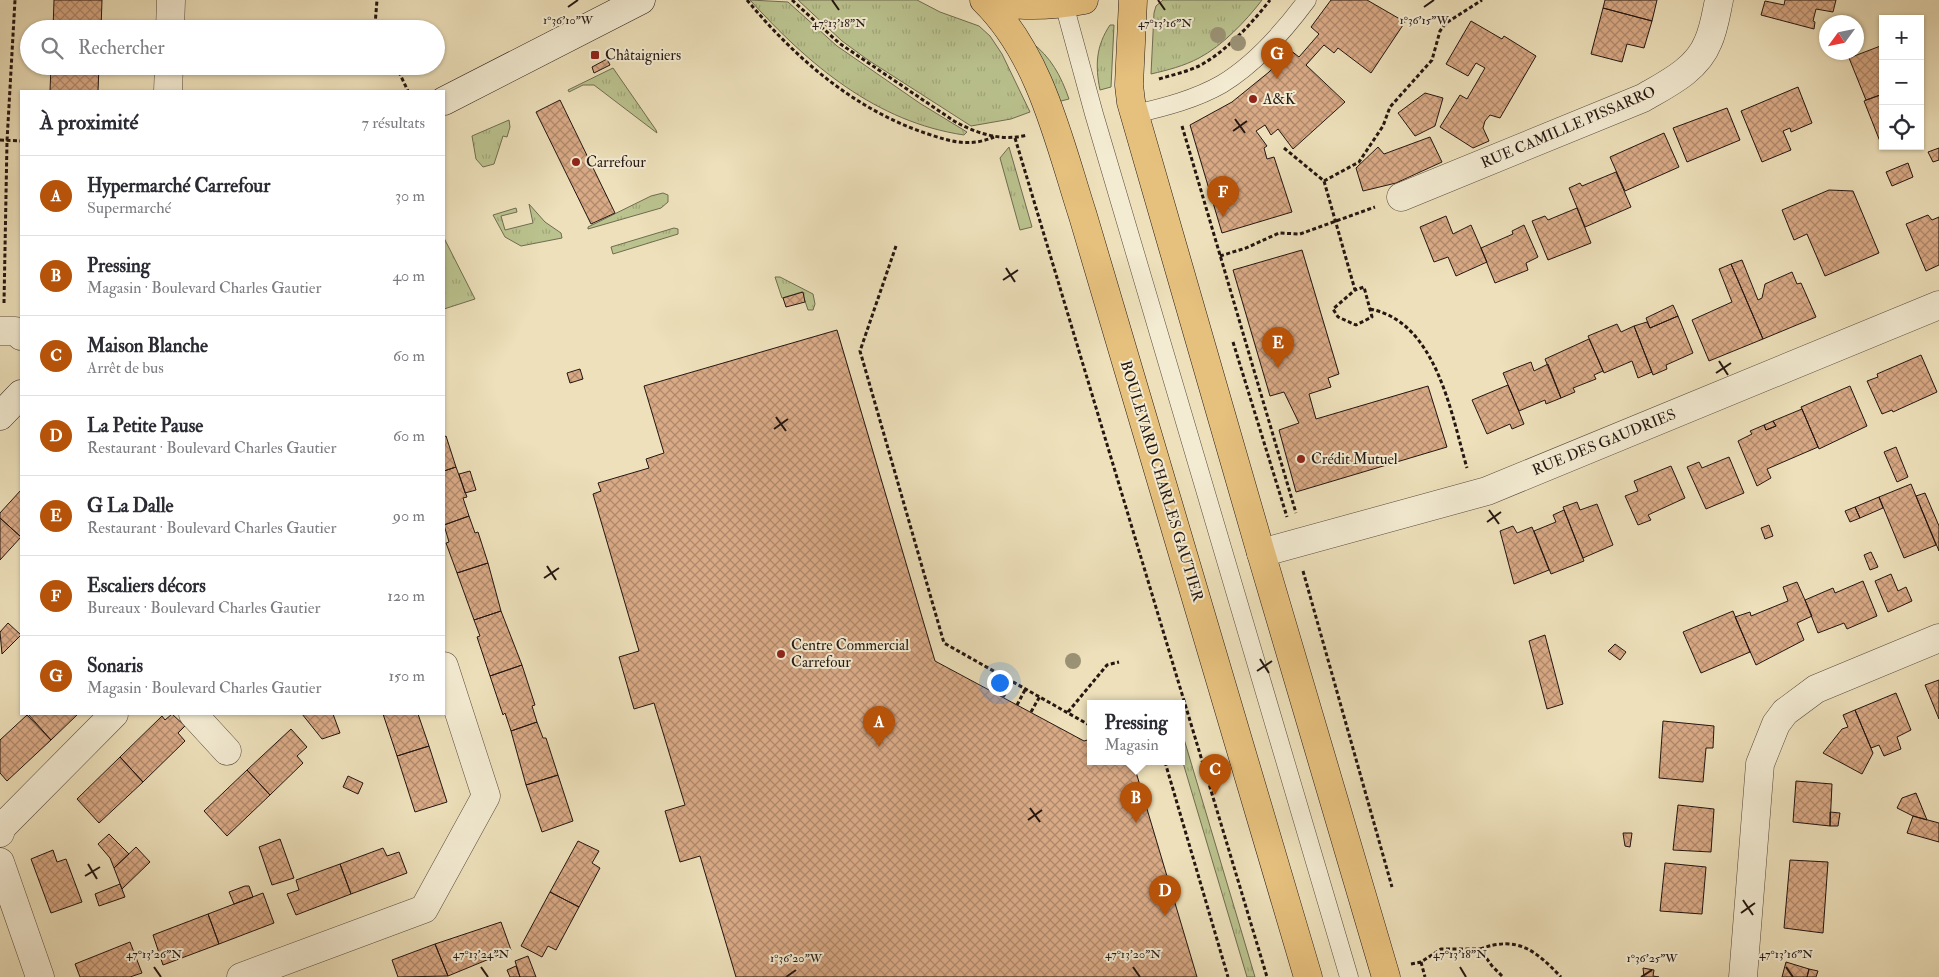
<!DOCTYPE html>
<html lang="fr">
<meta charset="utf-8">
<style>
:root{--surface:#fff;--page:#f2f2f3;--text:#2b2b33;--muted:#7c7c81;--line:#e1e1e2;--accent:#b45309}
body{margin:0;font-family:"IM FELL Double Pica",serif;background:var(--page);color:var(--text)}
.controls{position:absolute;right:15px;top:15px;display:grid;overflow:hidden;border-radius:0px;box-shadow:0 1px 4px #0004}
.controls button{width:45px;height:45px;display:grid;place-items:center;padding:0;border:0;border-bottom:1px solid var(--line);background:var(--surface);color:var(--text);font:25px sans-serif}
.compass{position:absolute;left:1819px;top:15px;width:45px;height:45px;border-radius:50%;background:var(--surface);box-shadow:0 1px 4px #0004;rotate:237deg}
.you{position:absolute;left:999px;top:682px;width:18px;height:18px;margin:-12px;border:4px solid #fff;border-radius:50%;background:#1a73e8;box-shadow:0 0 0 8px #1a73e833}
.badge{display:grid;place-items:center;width:32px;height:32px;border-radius:50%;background:var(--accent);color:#fff;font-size:16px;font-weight:700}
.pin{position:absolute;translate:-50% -41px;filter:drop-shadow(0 1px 2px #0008)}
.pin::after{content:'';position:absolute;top:26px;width:18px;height:15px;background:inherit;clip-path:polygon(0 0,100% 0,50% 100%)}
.popup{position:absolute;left:1087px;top:700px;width:98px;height:65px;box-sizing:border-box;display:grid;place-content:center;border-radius:0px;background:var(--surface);filter:drop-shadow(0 1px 4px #0005);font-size:16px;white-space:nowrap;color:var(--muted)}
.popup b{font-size:19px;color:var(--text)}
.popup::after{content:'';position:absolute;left:50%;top:100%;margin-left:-10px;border:10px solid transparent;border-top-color:var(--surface)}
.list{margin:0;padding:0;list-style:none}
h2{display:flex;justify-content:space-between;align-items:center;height:65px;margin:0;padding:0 20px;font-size:21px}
h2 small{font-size:16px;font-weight:400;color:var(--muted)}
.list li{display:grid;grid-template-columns:32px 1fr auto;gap:15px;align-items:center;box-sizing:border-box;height:80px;padding:0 20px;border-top:1px solid var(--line)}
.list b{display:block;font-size:19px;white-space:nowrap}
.list p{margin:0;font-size:16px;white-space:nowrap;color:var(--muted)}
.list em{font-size:16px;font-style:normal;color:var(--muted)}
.icon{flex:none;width:28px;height:28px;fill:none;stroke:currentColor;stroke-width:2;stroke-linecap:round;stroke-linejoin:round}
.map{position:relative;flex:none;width:1939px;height:977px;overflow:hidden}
.search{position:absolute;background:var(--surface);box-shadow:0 1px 4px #0004;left:20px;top:20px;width:425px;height:55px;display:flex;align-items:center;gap:12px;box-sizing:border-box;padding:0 18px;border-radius:28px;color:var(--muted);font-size:19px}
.panel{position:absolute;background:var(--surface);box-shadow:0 1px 4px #0004;left:20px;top:90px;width:425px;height:625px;border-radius:0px}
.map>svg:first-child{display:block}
</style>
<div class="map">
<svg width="1939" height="977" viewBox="0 0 1939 977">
<defs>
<pattern id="grass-tufts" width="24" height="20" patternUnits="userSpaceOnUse" patternTransform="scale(1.25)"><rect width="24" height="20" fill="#bac28e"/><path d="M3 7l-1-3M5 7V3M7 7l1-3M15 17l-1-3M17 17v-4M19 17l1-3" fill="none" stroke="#a0a679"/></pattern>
<pattern id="building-cross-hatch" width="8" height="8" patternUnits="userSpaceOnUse" patternTransform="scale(1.25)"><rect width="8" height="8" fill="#d9aa86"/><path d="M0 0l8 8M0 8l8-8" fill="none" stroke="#b0896c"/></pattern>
</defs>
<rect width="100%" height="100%" fill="#ede0ba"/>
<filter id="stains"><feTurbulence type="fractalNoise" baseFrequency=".004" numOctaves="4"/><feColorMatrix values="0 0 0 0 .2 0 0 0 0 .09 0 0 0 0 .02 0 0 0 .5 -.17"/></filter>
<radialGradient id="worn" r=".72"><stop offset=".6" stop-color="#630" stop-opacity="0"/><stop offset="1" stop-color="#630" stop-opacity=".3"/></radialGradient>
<!-- grass -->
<path fill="url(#grass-tufts)" stroke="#6f6c50" d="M750 0 788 2 837 46 921 104 967 132 964 135C876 122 809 65 750 0Z
M798 0H917L940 12 979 26 990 36 1002 54 1030 112 1011 119 971 126 868 60 842 41Z
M1163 0H1262C1246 21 1222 46 1199 58 1184 66 1168 70 1151 74L1154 13 1156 6Z
M1110 25H1114L1111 87 1100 90C1095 65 1096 46 1110 25Z
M1031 42C1051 57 1061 76 1069 99L1057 102Z
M613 68 656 130 657 133 594 85H583L569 92 568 90Z
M509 120 510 127 507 137 503 136 494 164 483 167 476 159 472 136Z
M1009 147 1032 227 1020 230 1000 158Z
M663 193 668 195V202L661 208 588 229V227L651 196Z
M529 204 545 222 561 233 562 238 521 246 505 237 493 215 516 208 517 212 501 216 505 230 533 223Z
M674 228 678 229V234L613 254 611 247Z
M444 238 475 299 444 309Z
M775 277H780L813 294 815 304 813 310H808L802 292 782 298Z
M1181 729 1255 977H1247L1181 756Z"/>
<!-- building -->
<path fill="url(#building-cross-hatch)" stroke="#241611" d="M54 0H102L101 29H53Z
M1331 0H1367L1405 22 1371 73 1338 48 1334 53 1324 45 1306 65 1345 102 1293 149 1278 129 1271 135 1265 125 1256 131 1267 146 1264 148 1267 159 1274 157 1292 212 1222 233 1190 125 1232 102 1269 72 1290 50 1299 57 1319 34 1311 27Z
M1605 0H1657L1652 21 1603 8Z
M1785 0H1836L1833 12 1816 9 1813 21 1815 22 1814 29 1761 15 1765 1 1784 5Z
M1603 8 1652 21 1644 48 1627 44 1622 62 1591 54Z
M1471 21 1502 39 1504 36 1536 56 1500 118 1490 115 1485 121 1483 128 1489 141 1473 148 1440 127 1460 95 1467 99 1485 68 1476 63 1468 76 1446 64Z
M1883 45V94L1866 100 1849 58Z
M607 59 610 65 594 73 592 67Z
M51 66H99L98 91H50Z
M1798 87 1812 123 1791 132 1790 128 1783 131 1791 150 1762 162 1741 111Z
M1425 93 1443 98 1435 126 1415 136 1398 113Z
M1883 94V144H1881L1864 101Z
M560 100 615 213 591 224 536 112Z
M1727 108 1740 140 1687 162 1673 128Z
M1664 133 1679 167 1625 191 1610 157Z
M1430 137 1442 162 1396 183 1363 191 1356 168 1378 147 1384 154Z
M1939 148V160L1933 162 1928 152Z
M1908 163 1913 177 1892 186 1886 172Z
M1616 172 1631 207 1585 227 1569 188 1580 183 1582 186Z
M1829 190 1853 191 1879 253 1825 276 1807 234 1794 240 1782 210Z
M1577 208 1591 243 1548 260 1532 221 1545 216 1548 220Z
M1928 215 1932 220 1939 217V265L1926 271 1906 224Z
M1446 216 1453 234 1471 225 1487 262 1456 276 1448 257 1434 262 1420 227Z
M1524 225 1538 257 1526 263 1528 270 1495 283 1481 248 1513 234 1512 231Z
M1302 250 1339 374 1328 378 1331 387 1309 394 1316 419 1428 386 1447 447 1296 492 1279 430 1299 423 1284 392 1270 396 1233 270Z
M1742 260 1758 300 1762 298 1765 284 1792 272 1797 284 1801 283 1816 317 1763 339 1731 264Z
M1731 264 1763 339 1709 361 1692 320 1732 302 1719 269Z
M803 292 805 302 786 307 783 298Z
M1673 305 1678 316 1650 328 1646 318Z
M1678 316 1693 353 1666 365 1667 369 1653 375 1634 326 1647 322 1650 328Z
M1617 324 1621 332 1634 326 1652 372 1638 378 1632 361 1604 373 1588 336Z
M837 330 935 661 1084 741 1091 739V762H1133L1197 977H736L700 856 680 862 665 811 685 805 654 703 634 709 619 657 639 651 593 494 601 491 598 483 649 468 646 459 664 453 644 386Z
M1589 339 1603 371 1594 375 1596 379 1573 388 1575 392 1561 398 1545 359Z
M1921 355 1937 392 1893 412 1892 410 1882 414 1867 381 1878 377 1877 374Z
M1531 362 1534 371 1548 364 1561 398 1546 404 1545 400 1519 411 1503 373Z
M580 369 583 379 570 383 567 373Z
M1508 385 1524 424 1512 429 1510 424 1487 434 1472 400Z
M1850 386 1867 426 1819 449 1801 407Z
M1802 409 1818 447 1767 469 1771 478 1757 486 1738 441 1752 434 1750 431 1764 425 1766 430 1776 426 1773 421Z
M1773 421 1776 426 1766 430 1764 425Z
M446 436 456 467 444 471V437Z
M1896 447 1908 477 1897 482 1884 452Z
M1729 457 1744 493 1706 509 1687 467 1699 462 1702 468Z
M1671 466 1685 498 1648 515 1651 520 1638 525 1625 496 1638 491 1634 481Z
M456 467 467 497 463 498 469 516 444 525V471Z
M470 471 476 490 465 493 459 474Z
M1911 484 1936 545 1904 558 1879 497Z
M21 490V537L0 518V513Z
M1925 493 1939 526V551L1916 496Z
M1879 497 1883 508 1860 518 1855 507Z
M1577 502 1580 510 1597 504 1613 545 1583 558 1563 507Z
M1855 507 1860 518 1850 522 1845 511Z
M1564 510 1584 561 1551 574 1534 531 1556 522 1553 515Z
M469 516 475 533 478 532 488 563 457 573 446 543 449 542 444 525Z
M0 518 21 537 0 560Z
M1769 525 1773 536 1765 539 1761 528Z
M1513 526 1517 533 1532 527 1549 570 1514 584 1500 531Z
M1871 552 1878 567 1870 570 1864 555Z
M488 563 501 611 474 620 457 573Z
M1891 574 1898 591 1906 587 1912 601 1888 612 1875 581Z
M1863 581 1877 616 1847 629 1844 623 1818 633 1805 600 1833 588 1835 593Z
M1797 582 1812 616 1797 623 1804 640 1756 665 1735 617 1750 612 1751 616 1788 601 1783 587Z
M501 611 522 665 490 676 477 637 480 636 474 620Z
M1733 611 1750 652 1701 673 1683 632Z
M8 623 21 635 2 654 0 632Z
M1545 635 1563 704 1547 709 1529 641Z
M1615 644 1626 652 1620 660 1608 651Z
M522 665 535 705 532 706 537 722 511 731 505 713 503 715 490 676Z
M1939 680V719L1925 685Z
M1896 693 1911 730 1897 737 1901 749 1884 756 1879 745 1871 748 1855 710Z
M1855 710 1873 753 1862 774 1823 753 1842 729 1848 727 1843 715Z
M28 714H78L51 740Z
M172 714 185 726 178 733 185 741 143 782 120 757 162 716 165 720Z
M302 714H333L340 733 322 739Z
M383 714H418L429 746 397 756Z
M27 715 51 740 7 781 0 773V740Z
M1663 721 1714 726 1713 748H1706L1703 782 1659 778Z
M537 722 543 738H546L558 775 526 785 511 731Z
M291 729 307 747 297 756 303 763 270 795 247 770Z
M429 746 447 802 415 812 397 756Z
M120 757 143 782 99 823 77 799Z
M247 770 270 795 227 836 204 811Z
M558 775 573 821 542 832 526 785Z
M348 776 363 783 358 794 343 787Z
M1796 781 1832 784 1830 826 1793 822Z
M1916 793 1927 820 1913 816 1897 808 1902 798Z
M1678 805 1714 809 1711 852 1673 850Z
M1830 812 1840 813 1838 826H1830Z
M1913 816 1939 823V842L1907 833Z
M1623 833H1632L1630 847 1625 846Z
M109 834 129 854 114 868 110 858 98 844Z
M280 839 294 878 272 885 259 847Z
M578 841 599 851 592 863 600 868 579 907 550 892Z
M136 847 150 862 122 889 114 868Z
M383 848 387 856 399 852 407 873 351 894 340 864Z
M53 850 57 862 66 859 82 902 51 913 31 859Z
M1790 860 1828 862 1823 933 1784 928Z
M1665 863 1706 867 1702 914 1660 911Z
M340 864 351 894 296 915 287 894 299 890 296 880Z
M120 884 125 897 99 906 95 894Z
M245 886H249L253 897 234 904 229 892Z
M550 892 579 907 556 950 548 946 542 957 521 946Z
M263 893 274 923 219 944 208 914Z
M208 914 219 944 163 965 153 935Z
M501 922 511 950 448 976 435 944Z
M130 942 142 973 130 977H80L75 964Z
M435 944 448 976 398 977 392 960Z
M528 956 536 977H520L515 961Z
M1786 962 1809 969 1807 977H1782Z
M516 966 520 977H510L507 970Z
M1643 968 1654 970 1653 976 1659 977H1644Z
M1809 969 1818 971 1816 977H1807Z"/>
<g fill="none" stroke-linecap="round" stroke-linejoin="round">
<defs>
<path id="service" d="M1064 4 1094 114 1349 977
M1135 114C1165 107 1196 99 1222 84 1255 64 1284 31 1307 0"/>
<path id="minor" d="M170 29 171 0
M168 91 169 66
M1401 197 1643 98C1667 84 1697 70 1708 42 1714 29 1716 14 1719 0
M0 331H15L21 336
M1261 553 1487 491 1939 305
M193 714 227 751
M0 833 2 827 114 714
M0 862 40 977
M241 977 424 909 486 796 444 666
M1743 977 1760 764 1776 724 1785 712 1816 689 1939 638"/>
<path id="secondary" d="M444 101 641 0
M0 416 21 394"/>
<path id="primary" d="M984 0C1041 56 1059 142 1083 216L1308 977
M989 0C1021 8 1052 6 1084 0
M1133 0 1129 85 1131 102 1261 553 1386 977"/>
</defs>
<!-- service casing -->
<use href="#service" stroke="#56483b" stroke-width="19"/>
<!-- minor casing -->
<use href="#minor" stroke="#56483b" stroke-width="29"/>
<!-- secondary casing -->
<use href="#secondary" stroke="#241611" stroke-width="29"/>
<!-- primary casing -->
<use href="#primary" stroke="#241611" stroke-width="29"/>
<!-- path -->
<path stroke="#241611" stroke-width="3" stroke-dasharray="4 2.5" stroke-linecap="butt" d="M747 0C796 59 855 110 928 134 952 142 970 147 994 137
M792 0 839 43 954 121C975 133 1002 142 1027 135
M375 25 377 0
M396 66 408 91
M1159 79C1175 74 1192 71 1206 62 1230 47 1253 22 1270 0
M1182 126 1296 513
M1015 138 1267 977
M0 140 21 141
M1284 148 1324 181 1355 290 1333 309 1338 317 1356 325 1372 317 1364 287 1355 290
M1324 181 1359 162 1383 126 1390 107 1432 60 1440 31 1446 23 1482 0
M896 246 860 351 944 643 1091 726
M1220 256 1246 248 1279 233 1300 234 1375 207
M4 303 7 141 15 0
M1370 309C1437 322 1451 414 1467 468
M1233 342 1287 517
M1303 571 1392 887
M989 690 999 673
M1003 697 1013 681
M1017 705 1026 688
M1031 712 1040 696
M1068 712 1107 665 1119 662
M1165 762 1228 977
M1480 949C1518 935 1536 951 1561 977
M1421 962 1425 977
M1411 964 1421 962 1441 949H1480L1492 966 1503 977"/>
<!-- service -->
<use href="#service" stroke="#f3ebd2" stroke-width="18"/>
<!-- minor -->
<use href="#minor" stroke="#f3ebd2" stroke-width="28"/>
<!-- secondary -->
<use href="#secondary" stroke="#f3ebd2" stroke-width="28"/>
<!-- primary -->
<use href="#primary" stroke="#e6c07d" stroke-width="28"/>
</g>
<!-- trees -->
<g fill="#9b9275">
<circle cx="1218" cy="35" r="8"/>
<circle cx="1238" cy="43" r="8"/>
<circle cx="1073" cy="661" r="8"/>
</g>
<!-- ticks -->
<path fill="none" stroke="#241611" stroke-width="2" d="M832 0 839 10M1158 0 1165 10M568 7 578 0M1424 7 1434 0M1235 119 1245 133M1233 131 1247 121M1006 268 1015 282M1003 280 1018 270M1719 361 1728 375M1716 373 1731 363M776 417 786 431M774 429 788 419M1489 510 1499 524M1487 522 1501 512M547 566 556 580M544 578 559 568M1260 659 1269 673M1257 671 1272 661M1030 808 1040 822M1028 820 1042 810M88 864 97 879M85 876 100 867M1743 900 1753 915M1741 913 1755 903M154 967 161 977M481 967 488 977M1133 967 1140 977M1460 967 1466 977M1786 967 1793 977M786 977 796 970M1641 977 1652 970"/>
<!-- markers -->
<g fill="#8f2418" stroke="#f3ebd2" stroke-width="2">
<rect x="590" y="50" width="10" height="10" rx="2.5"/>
<circle cx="1253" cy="99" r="5"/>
<circle cx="576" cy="162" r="5"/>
<circle cx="1301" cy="459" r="5"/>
<circle cx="781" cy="654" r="5"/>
</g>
<g text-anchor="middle" stroke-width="4" stroke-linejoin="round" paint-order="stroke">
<!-- poi labels -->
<g font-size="15" fill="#241611" stroke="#f3ebd2" text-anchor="start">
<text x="605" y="60">Châtaigniers</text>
<text x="1263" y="104">A&amp;K</text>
<text x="586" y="167">Carrefour</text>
<text x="1311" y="464">Crédit Mutuel</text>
<text x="791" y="650">Centre Commercial<tspan x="791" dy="17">Carrefour</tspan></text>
</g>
<!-- street labels -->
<g font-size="15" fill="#241611" stroke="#f3ebd2">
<text transform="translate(1568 127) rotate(-23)" y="5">RUE CAMILLE PISSARRO</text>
<text transform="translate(1604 442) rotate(-22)" y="5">RUE DES GAUDRIES</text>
<text transform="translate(1162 481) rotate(73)" y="5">BOULEVARD CHARLES GAUTIER</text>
</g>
</g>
<g font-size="12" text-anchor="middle" fill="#241611" stroke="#f3ebd2" stroke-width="4" stroke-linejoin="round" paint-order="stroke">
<text x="568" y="24">1°36'10"W</text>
<text x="1424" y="24">1°36'15"W</text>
<text x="839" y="27">47°13'18"N</text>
<text x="1165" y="27">47°13'16"N</text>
<text x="154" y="958">47°13'26"N</text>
<text x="481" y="958">47°13'24"N</text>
<text x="1133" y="958">47°13'20"N</text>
<text x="1460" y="958">47°13'18"N</text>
<text x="1786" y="958">47°13'16"N</text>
<text x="796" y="962">1°36'20"W</text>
<text x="1652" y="962">1°36'25"W</text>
</g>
<rect width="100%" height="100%" filter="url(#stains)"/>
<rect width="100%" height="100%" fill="url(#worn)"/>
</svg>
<div class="controls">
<button>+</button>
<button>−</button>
<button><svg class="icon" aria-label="locate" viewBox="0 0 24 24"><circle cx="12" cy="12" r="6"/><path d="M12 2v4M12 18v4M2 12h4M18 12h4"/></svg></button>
</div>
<svg class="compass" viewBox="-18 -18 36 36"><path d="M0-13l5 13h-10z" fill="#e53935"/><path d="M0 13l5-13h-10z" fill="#7c7c81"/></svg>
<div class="you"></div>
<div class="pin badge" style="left:879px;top:747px">A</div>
<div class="pin badge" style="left:1136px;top:823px">B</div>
<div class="popup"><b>Pressing</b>Magasin</div>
<div class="pin badge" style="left:1215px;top:795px">C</div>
<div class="pin badge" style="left:1165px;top:916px">D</div>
<div class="pin badge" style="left:1278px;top:368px">E</div>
<div class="pin badge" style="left:1223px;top:217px">F</div>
<div class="pin badge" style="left:1277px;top:79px">G</div>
<div class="search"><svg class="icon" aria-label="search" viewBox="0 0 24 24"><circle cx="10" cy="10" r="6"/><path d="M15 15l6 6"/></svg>Rechercher</div>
<section class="panel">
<h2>À proximité<small>7 résultats</small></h2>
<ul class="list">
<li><span class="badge">A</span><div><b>Hypermarché Carrefour</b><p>Supermarché</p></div><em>30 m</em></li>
<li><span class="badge">B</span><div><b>Pressing</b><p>Magasin · Boulevard Charles Gautier</p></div><em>40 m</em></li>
<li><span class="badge">C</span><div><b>Maison Blanche</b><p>Arrêt de bus</p></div><em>60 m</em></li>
<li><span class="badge">D</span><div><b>La Petite Pause</b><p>Restaurant · Boulevard Charles Gautier</p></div><em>60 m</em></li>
<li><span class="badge">E</span><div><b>G La Dalle</b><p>Restaurant · Boulevard Charles Gautier</p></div><em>90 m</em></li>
<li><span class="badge">F</span><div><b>Escaliers décors</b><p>Bureaux · Boulevard Charles Gautier</p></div><em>120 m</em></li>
<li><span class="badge">G</span><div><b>Sonaris</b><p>Magasin · Boulevard Charles Gautier</p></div><em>150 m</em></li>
</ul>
</section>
</div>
